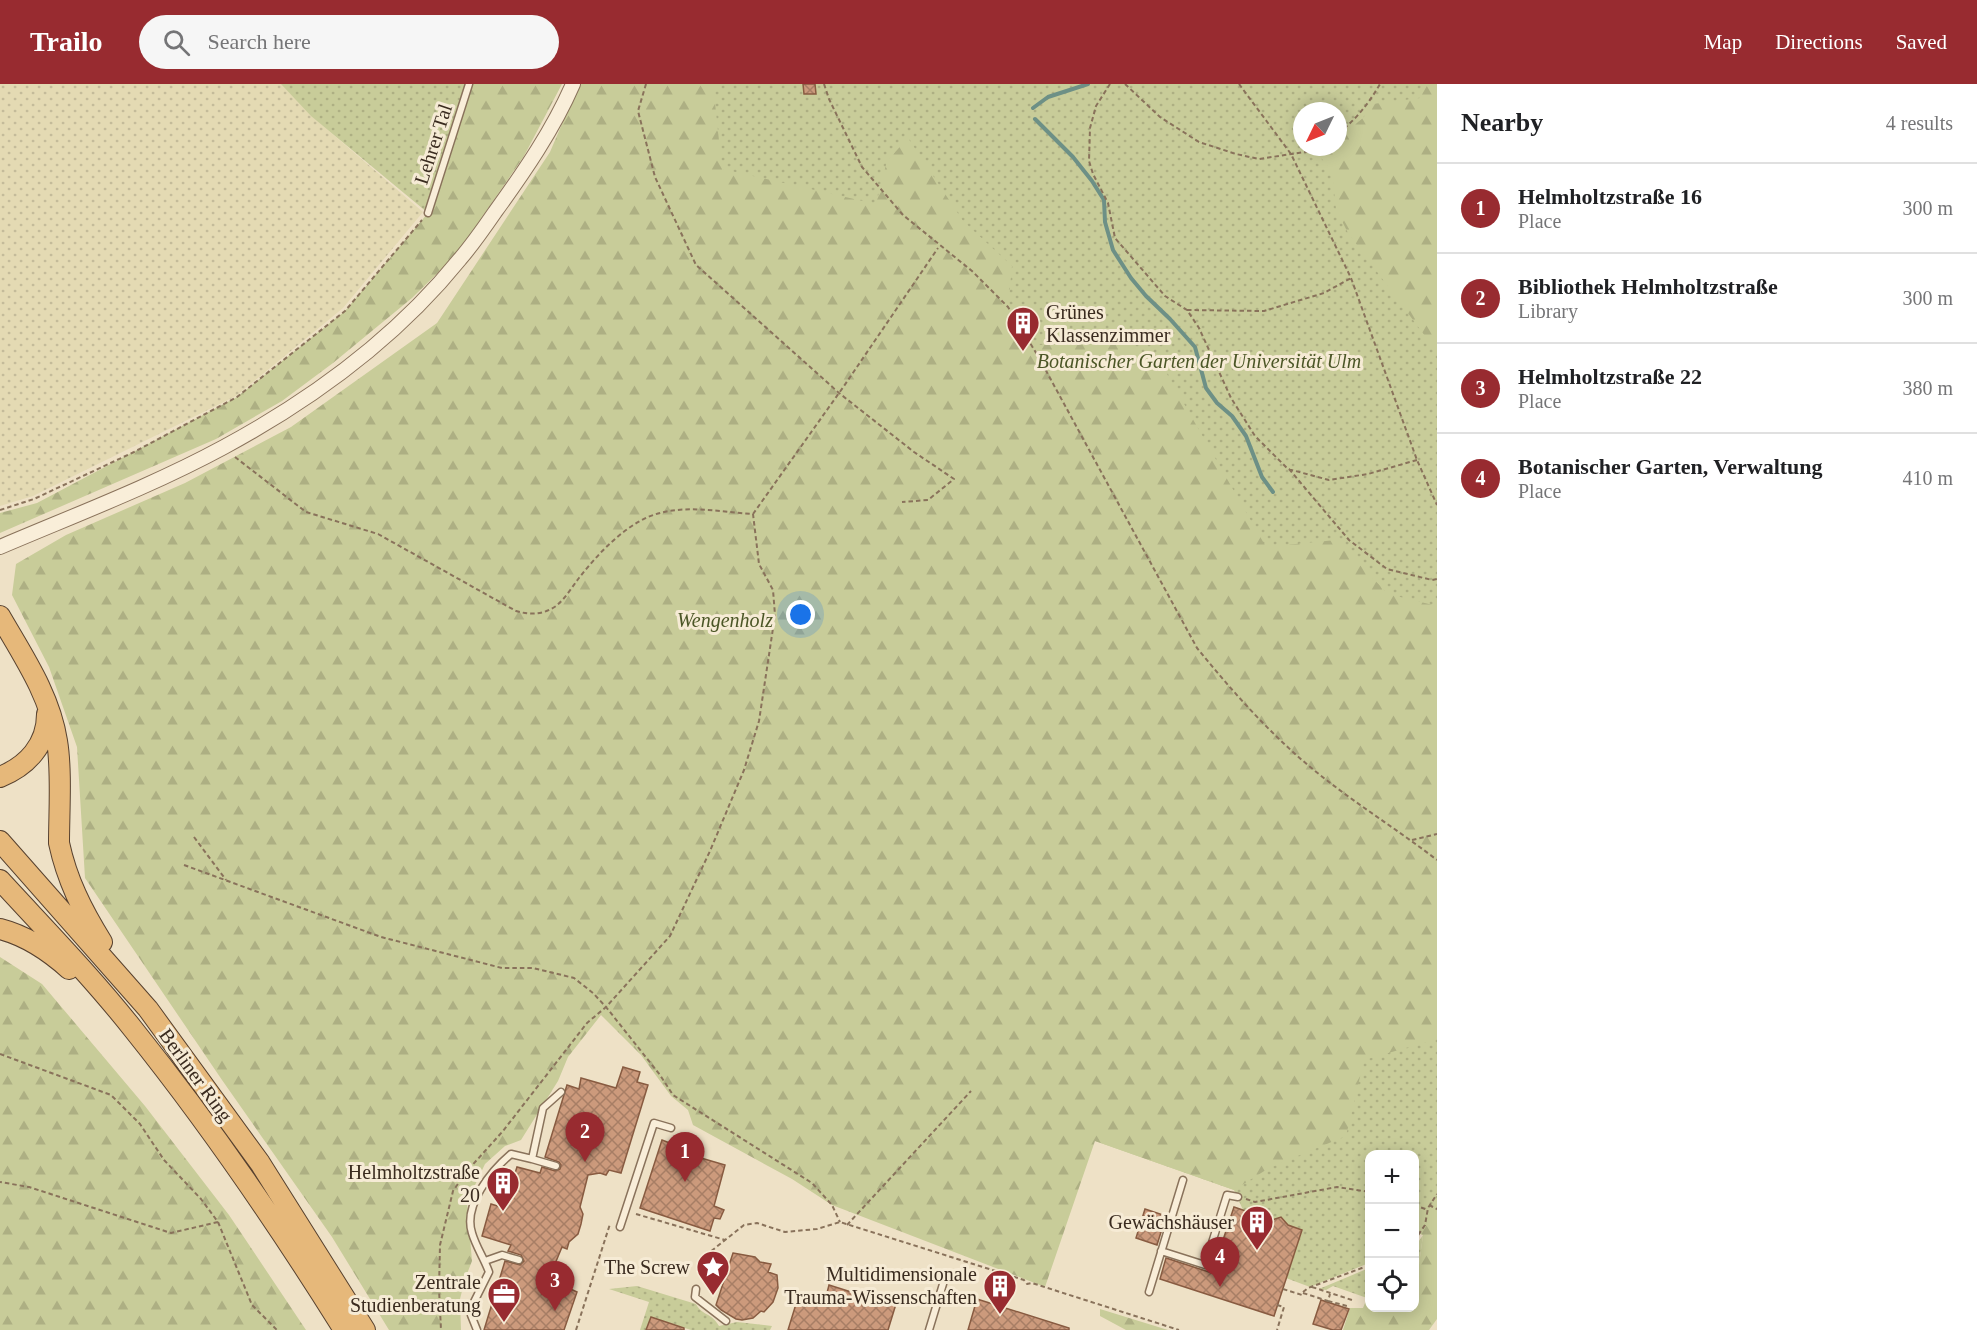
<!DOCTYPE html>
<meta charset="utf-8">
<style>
:root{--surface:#fff;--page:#f6f6f6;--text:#202124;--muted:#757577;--line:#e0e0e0;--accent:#982b30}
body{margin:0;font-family:Georgia,serif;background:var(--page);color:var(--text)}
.controls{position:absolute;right:18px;bottom:18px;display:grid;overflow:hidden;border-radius:12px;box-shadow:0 3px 15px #0003}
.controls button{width:54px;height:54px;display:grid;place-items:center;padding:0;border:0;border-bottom:2px solid var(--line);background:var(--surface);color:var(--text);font:30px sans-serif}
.compass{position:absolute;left:1293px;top:18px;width:54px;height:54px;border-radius:50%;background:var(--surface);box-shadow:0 3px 15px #0003;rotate:227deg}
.you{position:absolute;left:801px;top:531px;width:21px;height:21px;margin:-15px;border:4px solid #fff;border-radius:50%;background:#1a73e8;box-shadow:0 0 0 9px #1a73e833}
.badge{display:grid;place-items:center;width:39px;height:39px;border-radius:50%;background:var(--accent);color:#fff;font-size:20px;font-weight:700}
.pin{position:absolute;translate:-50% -50px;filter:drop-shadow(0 2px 3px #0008)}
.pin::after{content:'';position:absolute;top:32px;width:21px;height:18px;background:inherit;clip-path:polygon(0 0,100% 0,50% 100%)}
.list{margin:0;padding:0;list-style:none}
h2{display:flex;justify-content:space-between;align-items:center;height:78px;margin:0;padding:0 24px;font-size:26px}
h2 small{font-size:20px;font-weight:400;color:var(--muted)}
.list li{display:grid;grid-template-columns:39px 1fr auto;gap:18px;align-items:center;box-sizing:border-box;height:90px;padding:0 24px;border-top:2px solid var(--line)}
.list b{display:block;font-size:22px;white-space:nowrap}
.list p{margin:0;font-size:20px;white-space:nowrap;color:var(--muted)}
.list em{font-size:20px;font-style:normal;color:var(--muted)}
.icon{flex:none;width:33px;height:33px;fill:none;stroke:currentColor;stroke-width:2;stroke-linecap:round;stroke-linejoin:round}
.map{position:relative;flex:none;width:1437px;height:1246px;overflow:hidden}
header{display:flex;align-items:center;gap:36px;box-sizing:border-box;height:84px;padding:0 30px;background:var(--accent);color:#fff}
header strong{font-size:28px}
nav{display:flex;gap:33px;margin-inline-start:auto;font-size:21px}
.search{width:420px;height:54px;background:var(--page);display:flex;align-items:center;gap:15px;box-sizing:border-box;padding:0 21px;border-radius:33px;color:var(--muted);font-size:22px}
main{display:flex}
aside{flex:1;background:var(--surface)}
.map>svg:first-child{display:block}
</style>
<header>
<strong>Trailo</strong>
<div class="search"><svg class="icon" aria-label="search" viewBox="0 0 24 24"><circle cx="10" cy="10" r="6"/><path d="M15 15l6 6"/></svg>Search here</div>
<nav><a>Map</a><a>Directions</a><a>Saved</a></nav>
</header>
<main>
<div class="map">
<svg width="1437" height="1246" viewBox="0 0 1437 1246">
<defs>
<pattern id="farmland-dots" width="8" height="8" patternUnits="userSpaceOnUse" patternTransform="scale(1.5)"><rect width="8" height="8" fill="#e4dab3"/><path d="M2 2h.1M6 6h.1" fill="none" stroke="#c4bb9a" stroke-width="1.8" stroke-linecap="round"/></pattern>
<pattern id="grass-dots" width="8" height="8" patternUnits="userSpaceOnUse" patternTransform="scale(1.5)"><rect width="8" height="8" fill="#c8cc99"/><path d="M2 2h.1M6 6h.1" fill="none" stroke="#adaf83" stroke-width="1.8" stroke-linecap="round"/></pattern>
<pattern id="forest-firs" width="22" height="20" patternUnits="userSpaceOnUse" patternTransform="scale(1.5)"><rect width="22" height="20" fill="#c8cc99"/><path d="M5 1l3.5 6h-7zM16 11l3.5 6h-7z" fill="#adaf83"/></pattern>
<pattern id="building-cross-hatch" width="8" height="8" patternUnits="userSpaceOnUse" patternTransform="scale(1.5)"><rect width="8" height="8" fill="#cc9a7c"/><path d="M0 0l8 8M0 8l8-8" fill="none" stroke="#a77e65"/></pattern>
</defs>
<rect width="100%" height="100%" fill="#eee1c6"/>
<!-- farmland -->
<path fill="url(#farmland-dots)" d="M0 0H283L314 34 423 128 343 224 236 312 33 412 0 422Z"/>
<!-- grass -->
<path fill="url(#grass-dots)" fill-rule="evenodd" d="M281 0H469L428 129 311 32Z
M654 0H1437V1155L1423 1151 1417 1196 1415 1197V1163L1423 1151 1418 1149 1415 1153 1414 1070H1370L1369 1179 1310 1203 1286 1194 1302 1146 1288 1141 1281 1133 1272 1136 1243 1126 1234 1106 1095 1057 924 369ZM1302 27H1338V63H1302Z
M1369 1184V1213L1367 1214 1333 1202 1326 1206 1319 1205Z
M637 1202 696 1220C702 1232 711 1228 719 1242L737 1238 772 1242 770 1246H691L651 1233 646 1246H640L649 1218 609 1205Z"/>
<!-- forest -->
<path fill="url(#forest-firs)" d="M469 0H562L524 72 456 171 412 214 333 279 282 317 216 355 0 449V429L37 419 237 313 345 227 428 129Z
M579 0H713L722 85 876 120 887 77 908 54 963 137 1012 182 1008 223 1035 261 1130 260 1163 283 1266 463 1336 456 1388 510 1437 522V955L1364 976 1346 1052 1269 1084 1234 1106 1095 1057 1045 1203 832 1121 792 1095 693 1041 688 1026 671 1012 641 971 601 931 568 973 558 997 521 1056 505 1062 485 1080 467 1118 472 1177 465 1195 460 1215 461 1246H389L332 1153 222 996 85 794 77 663 49 583 12 511 16 480 66 451 185 399 291 343 437 239 550 68Z
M1428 0H1437V268L1348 149 1336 125 1332 88 1313 63H1338V41L1345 49 1363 34 1373 20 1420 14Z
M0 873 42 900 145 1022 229 1131 306 1246H0Z
M1432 1124 1437 1127V1235L1429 1246H1343L1350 1224H1363L1367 1214 1369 1213 1370 1224H1414L1415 1197 1417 1195 1423 1151 1415 1147V1125Z
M1100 1225 1168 1246H1126L1100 1232Z"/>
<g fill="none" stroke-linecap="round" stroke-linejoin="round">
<!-- stream -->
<path stroke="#6d9086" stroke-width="4" d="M1033 24 1048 13 1088 0
M1035 35 1073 73 1092 97 1104 116 1105 138 1113 166 1131 194 1146 212 1170 235 1195 263 1206 304 1217 319 1232 332 1246 352 1262 393 1273 408"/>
</g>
<!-- building -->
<path fill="url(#building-cross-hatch)" stroke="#885b41" stroke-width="1.5" d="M803 0H815L816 10H804Z
M623 983 640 988 637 998 648 1001 621 1089 609 1086 606 1091 600 1089 588 1091 580 1123 583 1130 581 1140 578 1150 569 1158 567 1165 562 1163 552 1187 561 1196H567L566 1203 577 1208 564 1246H484L505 1177 520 1181 524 1177 521 1171 508 1167 511 1161 482 1152 491 1120 504 1124 517 1083 540 1089 542 1083 555 1087 560 1085 561 1081 559 1078 545 1073 567 1001 579 1005 581 994 616 1004Z
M677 1055 688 1059 684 1069 725 1081 714 1122 724 1126 720 1135 714 1134 710 1147 640 1124 662 1056 675 1061Z
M1234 1123 1272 1136 1281 1133 1288 1141 1302 1146 1274 1232 1160 1195 1166 1174 1212 1189Z
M1145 1125 1166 1132 1157 1161 1136 1154Z
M733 1169 755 1173 760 1178 771 1180 768 1188 777 1191 778 1204 773 1218 764 1228 761 1227 753 1234 742 1236 736 1235 721 1226 716 1221Z
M829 1201 886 1219V1217L896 1220 888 1246H788L796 1220 802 1222 806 1210 825 1217Z
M977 1215 1069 1244V1246H968Z
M1321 1216 1349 1225 1341 1246H1333L1313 1240Z
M651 1233 684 1244V1246H646Z"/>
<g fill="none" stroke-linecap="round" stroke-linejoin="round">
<defs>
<path id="service" d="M428 129 469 0
M532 1075 556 1082
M620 1143 654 1039 671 1044
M1161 1167 1205 1181 1227 1111 1238 1113
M485 1177 502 1171 519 1176
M696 1205 695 1213 726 1237
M1149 1208 1183 1096
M477 1246 471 1231 474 1218 489 1188C484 1174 476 1163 472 1149 463 1121 491 1087 511 1070L532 1075 543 1024 561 1008
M929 1246 943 1200"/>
<path id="tertiary" d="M0 463C75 431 152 402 224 363 311 316 397 253 460 175 473 160 484 144 495 128 524 88 553 46 573 0"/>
<path id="trunk" d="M0 532C23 572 50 611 57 657 62 687 59 728 59 759 67 796 82 826 102 858
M0 693C27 682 47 661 47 630
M0 757 148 925 260 1079 365 1246
M0 796C45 845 92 893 133 945 210 1041 279 1142 344 1246
M0 845C27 852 49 867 69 885"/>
</defs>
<!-- service casing -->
<use href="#service" stroke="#89725b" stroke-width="9"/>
<!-- tertiary casing -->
<use href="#tertiary" stroke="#89725b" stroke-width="16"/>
<!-- trunk casing -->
<use href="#trunk" stroke="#57412f" stroke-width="22"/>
<!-- path -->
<path stroke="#89725b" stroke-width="2" stroke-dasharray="4.5 3" stroke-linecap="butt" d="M646 0 638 27 655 93 696 181 839 309 914 368 954 395 928 416 902 418
M824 0 829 15 862 83 903 131 972 187 1008 223 1038 272 1197 564C1236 612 1279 660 1329 698 1364 725 1402 749 1437 776
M1110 0 1096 22 1090 44 1089 77 1093 90 1108 119 1115 154 1165 212 1187 226 1199 244 1231 314 1255 352 1288 385 1329 396 1368 390 1417 376
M1125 0 1160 33 1199 58 1236 70 1259 75 1311 67 1317 63
M1239 0 1291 70 1351 194 1417 376 1437 421
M1338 49C1356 36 1369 19 1380 0
M1187 226 1264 227 1324 209 1351 194
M235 373 306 428 378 450 516 527C530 531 543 531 556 522 565 515 572 503 579 494 597 471 621 445 648 433 682 419 718 428 753 430L759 480 773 506 775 531 759 637 744 686 710 767 670 852 606 923 587 939 503 1047 467 1087 453 1107 440 1161 439 1205 441 1246
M1289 385 1349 456 1387 485 1432 496 1437 495
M0 426 34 415 134 368 237 313 345 227 422 136
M753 430 844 302 938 164
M194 753 226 796
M1412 756 1437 750
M184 781 381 853 502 884H533L574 894 593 909 606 923 660 991 673 1011 812 1099 832 1121 840 1138
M0 970 111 1011 140 1040 164 1076 201 1115 218 1138 171 1149 29 1103 0 1098
M1246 1115 1255 1118 1337 1103 1370 1108
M1414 1121 1428 1126
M1429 1121 1437 1125
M636 1130 725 1156
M218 1138 252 1221 277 1246
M847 1141 971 1007
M1414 1157 1425 1141 1428 1124 1437 1110
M707 1173 710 1168 744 1141 757 1139 785 1148 817 1145 840 1138 1024 1196 1027 1200 1032 1199 1179 1246
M1312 1203 1352 1216
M1283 1205 1302 1211
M1303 1208 1308 1204 1370 1181
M1303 1209 1328 1217 1330 1210
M1328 1217 1347 1222
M1277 1221 1284 1223 1277 1246
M576 1246 610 1140"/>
<!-- service -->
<use href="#service" stroke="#f9eed9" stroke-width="6"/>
<!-- tertiary -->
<use href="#tertiary" stroke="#f9eed9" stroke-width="14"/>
<!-- trunk -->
<use href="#trunk" stroke="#e6b87a" stroke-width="20"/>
</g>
<!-- icons -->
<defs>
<symbol id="building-pin" viewBox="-11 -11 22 30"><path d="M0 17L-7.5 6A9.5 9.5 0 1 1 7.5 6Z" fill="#982b30" stroke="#f6ebd5"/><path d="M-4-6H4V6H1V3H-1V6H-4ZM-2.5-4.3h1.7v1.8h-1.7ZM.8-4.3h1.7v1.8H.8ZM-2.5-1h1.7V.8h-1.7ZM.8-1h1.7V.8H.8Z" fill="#fff"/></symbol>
<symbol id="sight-pin" viewBox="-11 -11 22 30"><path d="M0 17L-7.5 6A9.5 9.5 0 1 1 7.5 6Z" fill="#982b30" stroke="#f6ebd5"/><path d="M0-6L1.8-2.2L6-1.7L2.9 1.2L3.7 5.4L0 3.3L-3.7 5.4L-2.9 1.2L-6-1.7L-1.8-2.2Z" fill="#fff"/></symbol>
<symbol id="office-pin" viewBox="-11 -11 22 30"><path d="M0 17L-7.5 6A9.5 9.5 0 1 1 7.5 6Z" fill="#982b30" stroke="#f6ebd5"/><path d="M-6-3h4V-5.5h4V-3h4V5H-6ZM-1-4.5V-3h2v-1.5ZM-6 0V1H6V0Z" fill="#fff"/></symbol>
</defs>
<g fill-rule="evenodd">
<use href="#building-pin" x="1004" y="220" width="38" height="52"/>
<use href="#building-pin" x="484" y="1080" width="38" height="52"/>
<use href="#building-pin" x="1238" y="1119" width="38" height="52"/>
<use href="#sight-pin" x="694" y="1164" width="38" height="52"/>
<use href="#building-pin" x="981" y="1183" width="38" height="52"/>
<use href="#office-pin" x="485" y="1191" width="38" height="52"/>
</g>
<g text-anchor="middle" stroke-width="6" stroke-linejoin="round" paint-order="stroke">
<!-- street labels -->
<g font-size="20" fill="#3a2b1f" stroke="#f6ebd5">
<text transform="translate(433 60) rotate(-72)" y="7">Lehrer Tal</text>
<text transform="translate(196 991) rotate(54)" y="7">Berliner Ring</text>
</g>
<!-- poi labels -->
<g font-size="20" fill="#3a2b1f" stroke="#f6ebd5" text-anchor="end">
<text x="1046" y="235" text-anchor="start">Grünes<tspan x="1046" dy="23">Klassenzimmer</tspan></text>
<text x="480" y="1095">Helmholtzstraße<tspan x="480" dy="23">20</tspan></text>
<text x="1234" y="1145">Gewächshäuser</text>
<text x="690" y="1190">The Screw</text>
<text x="977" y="1197">Multidimensionale<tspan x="977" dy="23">Trauma-Wissenschaften</tspan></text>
<text x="481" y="1205">Zentrale<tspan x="481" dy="23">Studienberatung</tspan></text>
</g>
<!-- park labels -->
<g font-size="20" font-style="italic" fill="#4b5626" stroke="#f6ebd5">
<text x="1199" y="284">Botanischer Garten der Universität Ulm</text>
<text x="725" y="543">Wengenholz</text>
</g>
</g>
</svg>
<div class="controls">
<button>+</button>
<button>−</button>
<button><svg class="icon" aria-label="locate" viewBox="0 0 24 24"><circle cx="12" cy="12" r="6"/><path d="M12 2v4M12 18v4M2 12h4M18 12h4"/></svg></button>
</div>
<svg class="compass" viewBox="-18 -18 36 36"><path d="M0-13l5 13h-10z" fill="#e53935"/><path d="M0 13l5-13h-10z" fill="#757577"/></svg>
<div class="you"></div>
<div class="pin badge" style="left:685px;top:1098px">1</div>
<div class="pin badge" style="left:585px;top:1078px">2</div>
<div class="pin badge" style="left:555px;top:1227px">3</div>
<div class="pin badge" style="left:1220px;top:1203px">4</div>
</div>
<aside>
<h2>Nearby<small>4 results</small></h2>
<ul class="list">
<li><span class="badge">1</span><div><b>Helmholtzstraße 16</b><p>Place</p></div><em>300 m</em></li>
<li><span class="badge">2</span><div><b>Bibliothek Helmholtzstraße</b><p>Library</p></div><em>300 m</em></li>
<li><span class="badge">3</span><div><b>Helmholtzstraße 22</b><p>Place</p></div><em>380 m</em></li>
<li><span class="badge">4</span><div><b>Botanischer Garten, Verwaltung</b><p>Place</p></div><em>410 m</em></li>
</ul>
</aside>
</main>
